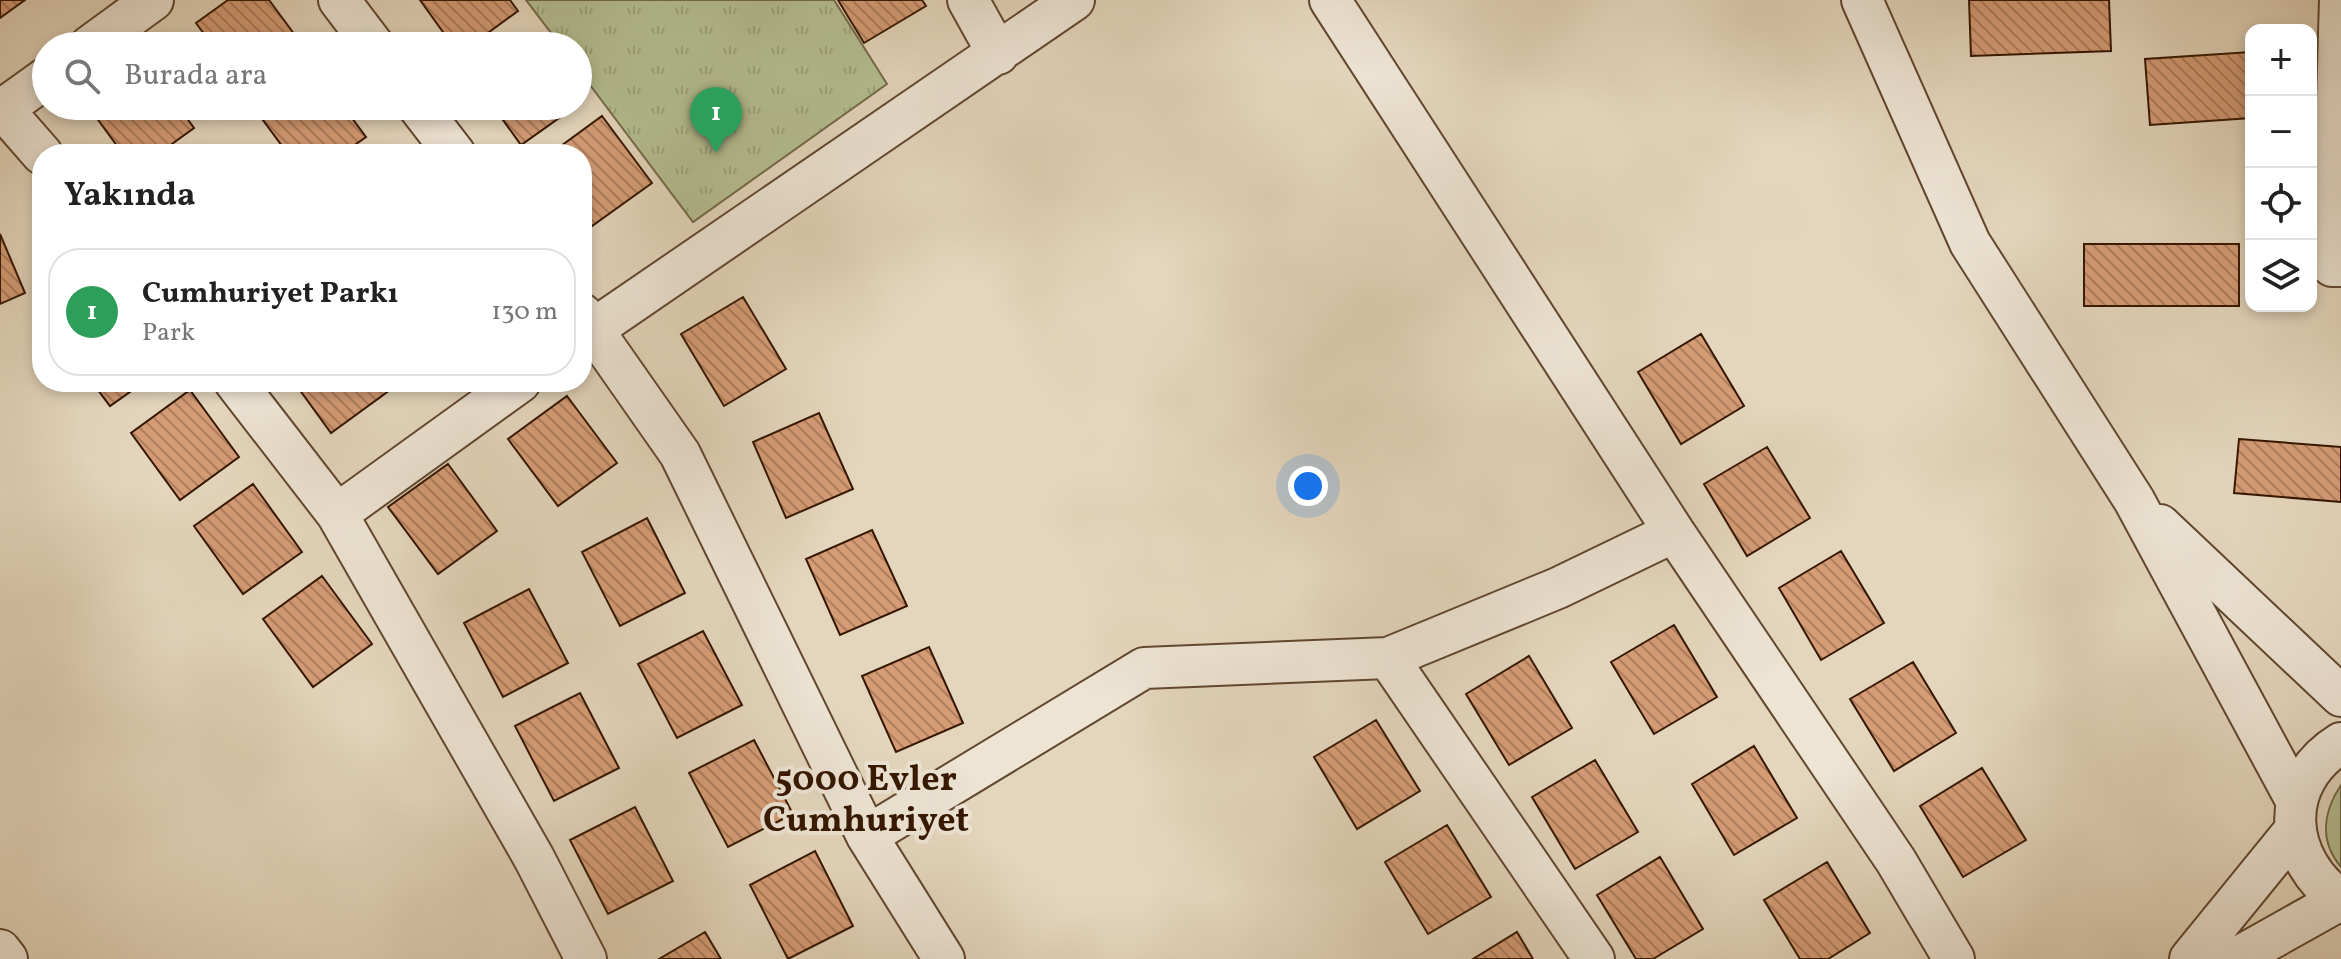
<!DOCTYPE html>
<html lang="tr">
<meta charset="utf-8">
<style>
:root{--surface:#fff;--page:#f6f6f6;--text:#222;--muted:#767676;--line:#e0e0e0;--accent:#0f766e}
body{margin:0;font-family:Vollkorn,serif;background:var(--page);color:var(--text)}
.controls{position:absolute;right:24px;top:24px;display:grid;overflow:hidden;border-radius:16px;box-shadow:0 4px 12px #0003}
.controls button{width:72px;height:72px;display:grid;place-items:center;padding:0;border:0;border-bottom:2px solid var(--line);background:var(--surface);color:var(--text);font:40px sans-serif}
.you{position:absolute;left:1308px;top:486px;width:28px;height:28px;margin:-20px;border:6px solid #fff;border-radius:50%;background:#1a73e8;box-shadow:0 0 0 12px #1a73e833}
.badge{display:grid;place-items:center;width:52px;height:52px;border-radius:50%;background:var(--accent);color:#fff;font-size:26px;font-weight:700}
.pin{position:absolute;translate:-50% -66px;filter:drop-shadow(0 2px 4px #0008)}
.pin::after{content:'';position:absolute;top:42px;width:28px;height:24px;background:inherit;clip-path:polygon(0 0,100% 0,50% 100%)}
.list{margin:0;padding:0;list-style:none}
h2{display:flex;justify-content:space-between;align-items:center;height:104px;margin:0;padding:0 32px;font-size:34px}
h2 small{font-size:26px;font-weight:400;color:var(--muted)}
.list li{display:grid;grid-template-columns:52px 1fr auto;gap:24px;align-items:center;box-sizing:border-box;height:128px;margin:0 16px 16px;padding:0 16px;border:2px solid var(--line);border-radius:32px}
.list b{display:block;font-size:30px;white-space:nowrap}
.list p{margin:0;font-size:26px;white-space:nowrap;color:var(--muted)}
.list em{font-size:26px;font-style:normal;color:var(--muted)}
.icon{flex:none;width:44px;height:44px;fill:none;stroke:currentColor;stroke-width:2;stroke-linecap:round;stroke-linejoin:round}
.map{position:relative;flex:none;width:2341px;height:959px;overflow:hidden}
.search{position:absolute;background:var(--surface);box-shadow:0 4px 12px #0003;left:32px;top:32px;width:560px;height:88px;display:flex;align-items:center;gap:20px;box-sizing:border-box;padding:0 28px;border-radius:44px;color:var(--muted);font-size:30px}
.panel{position:absolute;background:var(--surface);box-shadow:0 4px 12px #0003;left:32px;top:144px;width:560px;height:248px;border-radius:32px}
.map>svg:first-child{display:block}
</style>
<div class="map">
<svg width="2341" height="959" viewBox="0 0 2341 959">
<defs>
<pattern id="park-tufts" width="24" height="20" patternUnits="userSpaceOnUse" patternTransform="scale(2)"><rect width="24" height="20" fill="#b4be91"/><path d="M3 7l-1-3M5 7V3M7 7l1-3M15 17l-1-3M17 17v-4M19 17l1-3" fill="none" stroke="#9ba37b"/></pattern>
<pattern id="building-back-hatch" width="6" height="6" patternUnits="userSpaceOnUse" patternTransform="scale(2)"><rect width="6" height="6" fill="#d59c76"/><path d="M-1 5l2 2M0 0l6 6M5-1l2 2" fill="none" stroke="#ae7e5e"/></pattern>
</defs>
<rect width="100%" height="100%" fill="#e4d6bd"/>
<filter id="stains"><feTurbulence type="fractalNoise" baseFrequency=".0025" numOctaves="4"/><feColorMatrix values="0 0 0 0 .2 0 0 0 0 .09 0 0 0 0 .02 0 0 0 .5 -.17"/></filter>
<radialGradient id="worn" r=".72"><stop offset=".6" stop-color="#630" stop-opacity="0"/><stop offset="1" stop-color="#630" stop-opacity=".3"/></radialGradient>
<!-- grass -->
<path fill="#b4be91" stroke="#746a48" stroke-width="2" d="M2341 785V867C2319 841 2323 812 2341 785Z"/>
<!-- park -->
<path fill="url(#park-tufts)" stroke="#746a48" stroke-width="2" d="M526 0H834L887 84 693 222 578 69V46H561Z"/>
<!-- building -->
<path fill="url(#building-back-hatch)" stroke="#351700" stroke-width="2" d="M0 0H25L0 18Z
M228 0H269L303 46H213L196 23Z
M420 0H510L518 11 470 46H453Z
M838 0H922L926 6 864 43Z
M1969 0H2109L2111 51 1971 56Z
M531 35 539 46H516Z
M2251 52V118L2150 125 2145 59Z
M88 106H178L194 128 158 154H123Z
M266 106H343L366 137 342 154H288L257 112Z
M493 106H576L521 145Z
M602 116 652 183 592 226 582 212V154H550Z
M0 234 25 293 0 304Z
M2084 244H2239V306H2084Z
M743 297 786 369 724 406 681 334Z
M1701 334 1744 406 1681 444 1638 372Z
M92 382H144L110 406Z
M294 382H384L390 390 331 433Z
M190 390 239 457 180 500 131 433Z
M567 396 617 463 558 506 508 439Z
M819 413 853 489 786 518 753 442Z
M2239 439 2341 447V502L2234 493Z
M1767 447 1810 518 1747 556 1704 484Z
M448 464 497 531 438 574 388 507Z
M253 484 302 552 243 594 194 526Z
M647 518 685 593 620 626 582 552Z
M872 530 907 606 840 635 806 559Z
M1841 551 1884 623 1821 660 1779 588Z
M322 576 372 644 313 687 263 619Z
M529 589 568 663 503 697 464 623Z
M1674 625 1717 697 1654 734 1611 662Z
M703 631 742 705 677 738 638 664Z
M929 647 963 723 896 752 862 676Z
M1529 656 1572 728 1509 765 1466 694Z
M1913 662 1956 733 1894 771 1850 699Z
M580 693 619 768 554 801 515 726Z
M1376 720 1420 791 1357 829 1314 757Z
M754 740 793 814 728 847 689 773Z
M1754 746 1797 818 1734 855 1692 784Z
M1595 760 1638 832 1575 869 1532 797Z
M1982 768 2026 840 1963 877 1920 806Z
M635 807 673 881 608 914 570 840Z
M1447 825 1491 897 1428 934 1385 862Z
M815 851 853 926 788 959 750 885Z
M1660 857 1703 929 1653 959H1636L1597 895Z
M1827 862 1870 933 1828 959H1800L1764 900Z
M705 932 721 959H659Z
M1517 932 1533 959H1473Z"/>
<g fill="none" stroke-linecap="round" stroke-linejoin="round">
<defs>
<path id="minor" d="M339 0 374 46
M968 0 998 54
M1330 0 1674 532 1896 861 1954 959
M1862 0 1970 243 2134 500 2297 802
M2340 0 2332 266H2341
M90 46 153 0
M0 106 42 154
M418 106 455 154
M3 109 46 78
M582 314 680 454 867 836 944 959
M582 337 1074 0
M235 382 337 514 534 858 586 959
M337 514 520 382
M2160 525 2341 696
M1388 658 1594 959
M2341 743C2277 783 2283 859 2341 900
M867 836 1144 668 1388 658 1558 588 1674 532
M0 950 7 959
M2190 959 2295 830
M2235 959 2340 900"/>
</defs>
<!-- minor casing -->
<use href="#minor" stroke="#61472f" stroke-width="44"/>
<!-- minor -->
<use href="#minor" stroke="#ede4d4" stroke-width="40"/>
</g>
<g text-anchor="middle" stroke-width="8" stroke-linejoin="round" paint-order="stroke">
<!-- district labels -->
<g font-size="36" font-weight="bold" fill="#351700" stroke="#ede4d4">
<text x="866" y="790">5000 Evler<tspan x="866" dy="41">Cumhuriyet</tspan></text>
</g>
</g>
<rect width="100%" height="100%" filter="url(#stains)"/>
<rect width="100%" height="100%" fill="url(#worn)"/>
</svg>
<div class="controls">
<button>+</button>
<button>−</button>
<button><svg class="icon" aria-label="locate" viewBox="0 0 24 24"><circle cx="12" cy="12" r="6"/><path d="M12 2v4M12 18v4M2 12h4M18 12h4"/></svg></button>
<button><svg class="icon" aria-label="layers" viewBox="0 0 24 24"><path d="M12 4l9 5-9 5-9-5zM3 14l9 5 9-5"/></svg></button>
</div>
<div class="you"></div>
<div class="pin badge" style="left:716px;top:153px;background:#2e9e5b">1</div>
<div class="search"><svg class="icon" aria-label="search" viewBox="0 0 24 24"><circle cx="10" cy="10" r="6"/><path d="M15 15l6 6"/></svg>Burada ara</div>
<section class="panel">
<h2>Yakında<small></small></h2>
<ul class="list">
<li><span class="badge" style="background:#2e9e5b">1</span><div><b>Cumhuriyet Parkı</b><p>Park</p></div><em>130 m</em></li>
</ul>
</section>
</div>
